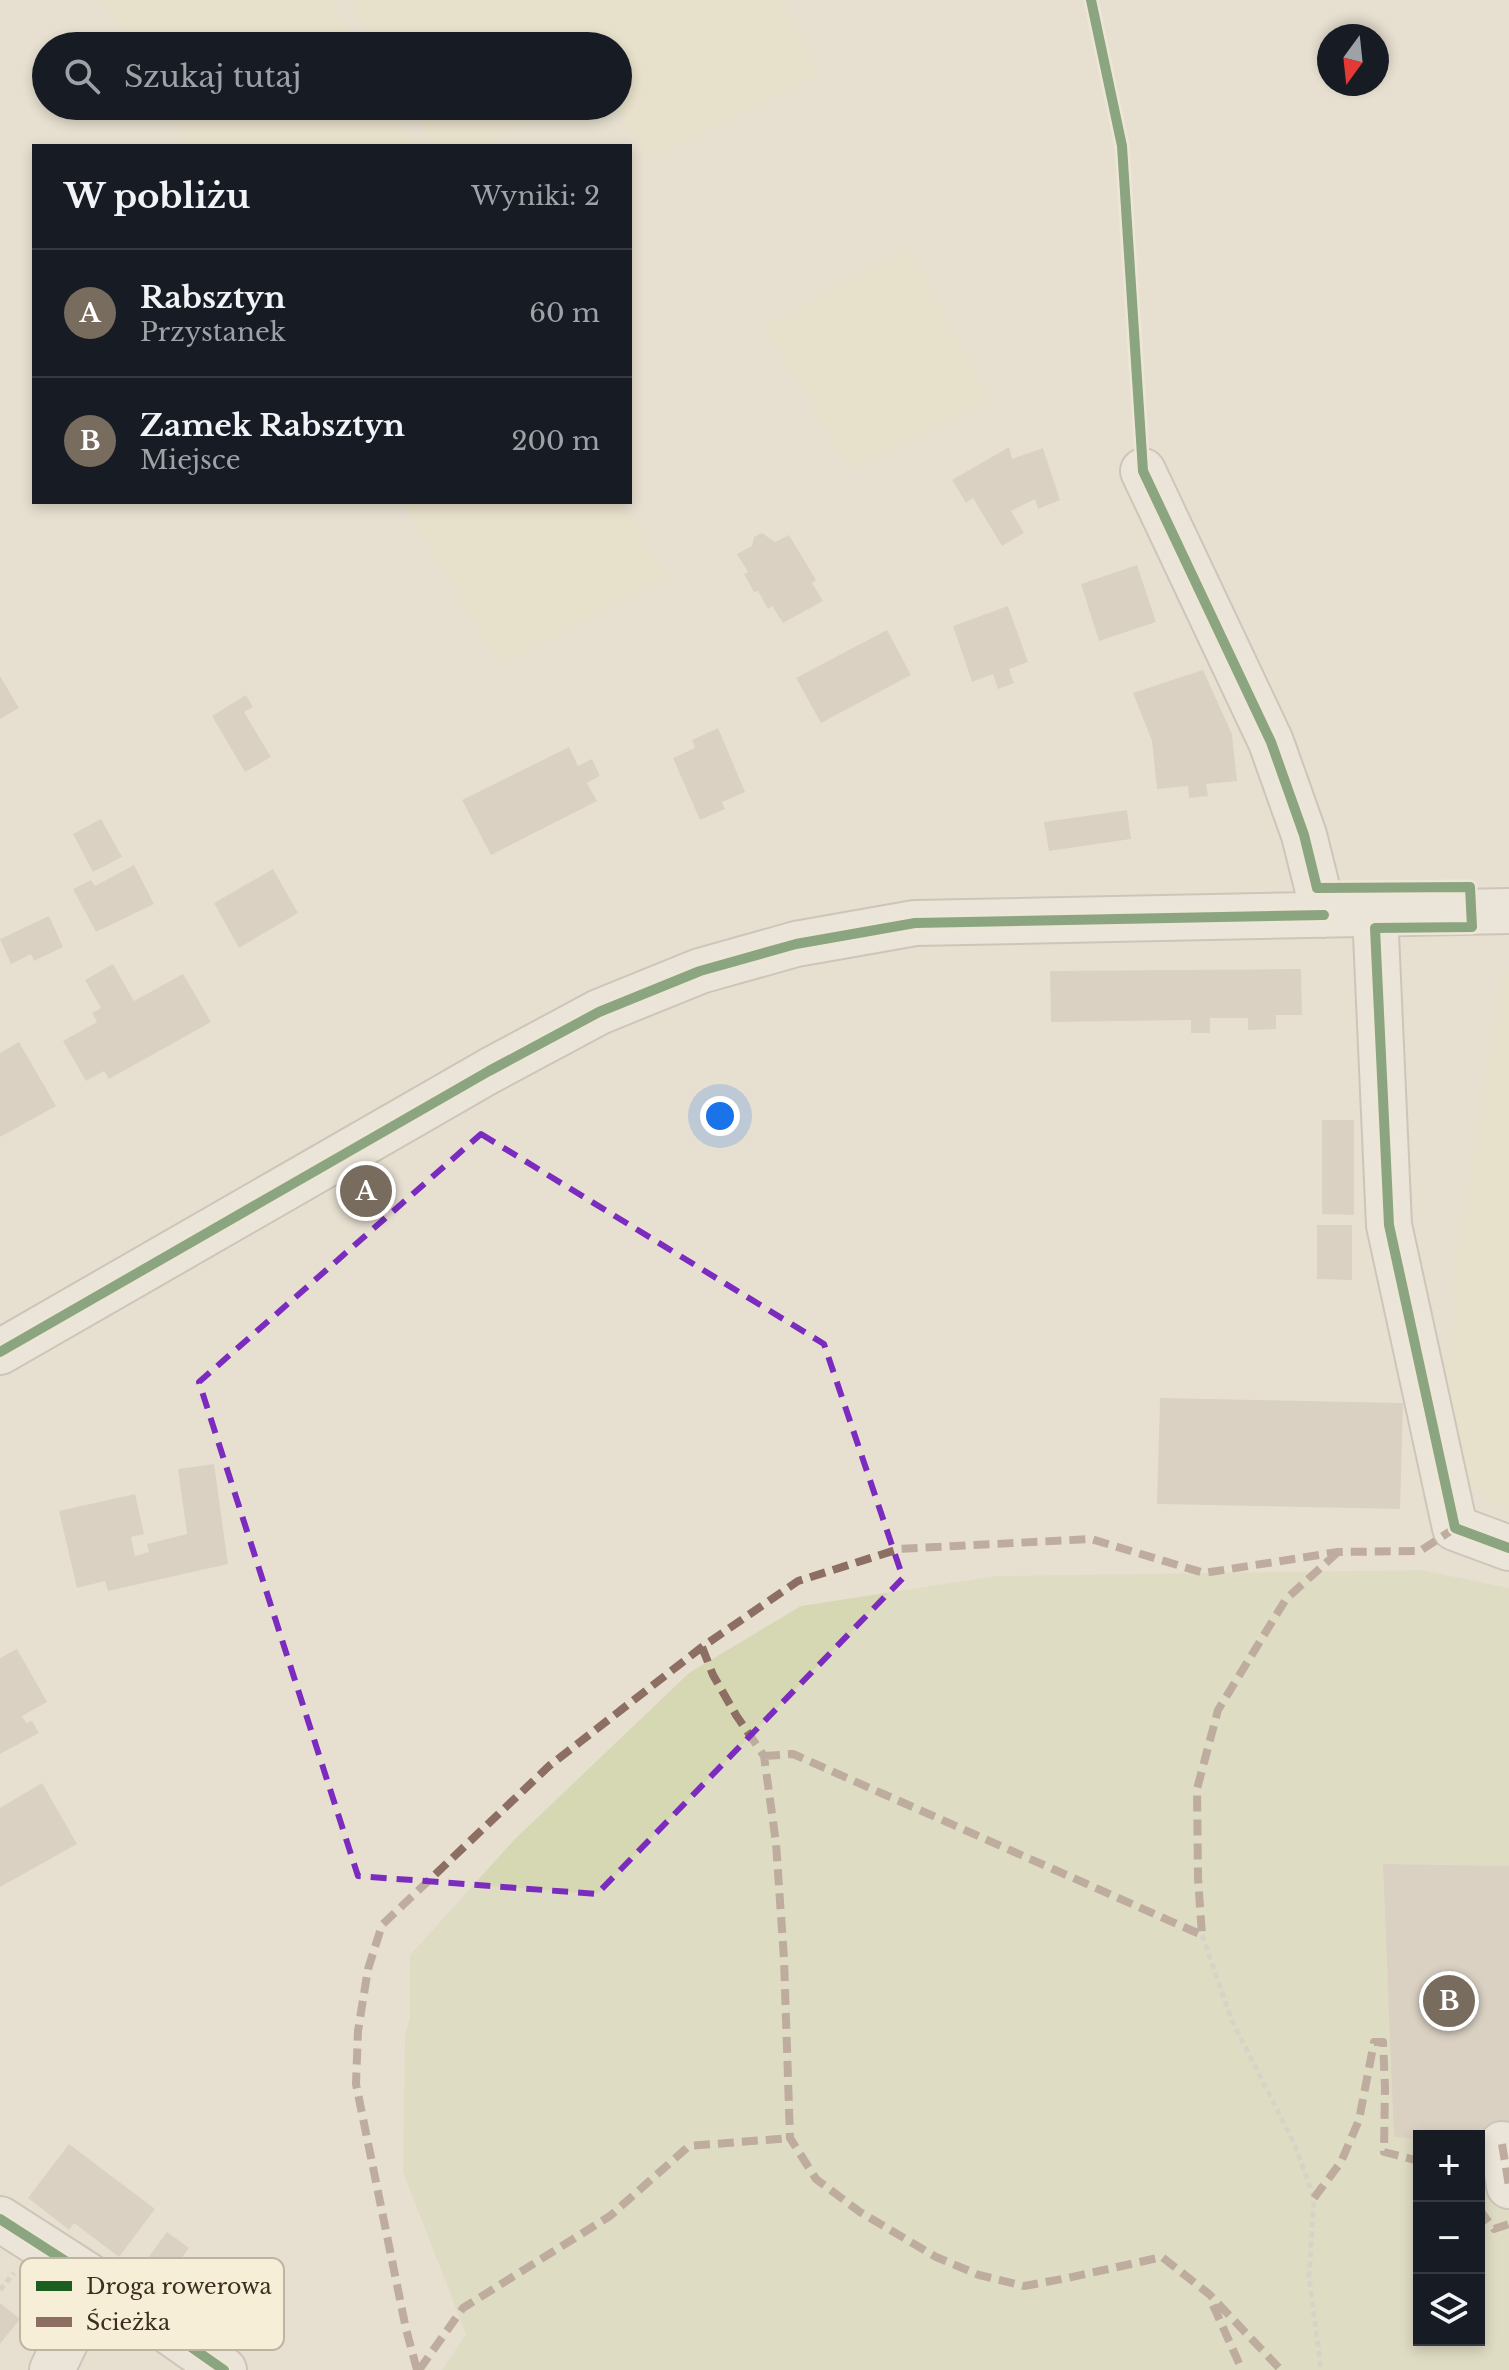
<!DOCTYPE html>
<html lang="pl">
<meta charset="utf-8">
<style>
:root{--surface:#171b24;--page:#242831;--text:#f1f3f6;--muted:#9ea1a6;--line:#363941;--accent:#786c5e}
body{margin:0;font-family:"Libre Baskerville",serif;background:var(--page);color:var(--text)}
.controls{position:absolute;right:24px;bottom:24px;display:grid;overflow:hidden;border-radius:0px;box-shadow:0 4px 12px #0003}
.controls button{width:72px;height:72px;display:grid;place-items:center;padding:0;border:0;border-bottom:2px solid var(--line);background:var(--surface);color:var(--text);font:40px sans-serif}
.compass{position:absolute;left:1317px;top:24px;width:72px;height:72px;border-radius:50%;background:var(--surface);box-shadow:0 4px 12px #0003;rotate:195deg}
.you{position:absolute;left:720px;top:1116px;width:28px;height:28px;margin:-20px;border:6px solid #fff;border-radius:50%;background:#1a73e8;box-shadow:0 0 0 12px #1a73e833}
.badge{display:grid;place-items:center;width:52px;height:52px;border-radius:50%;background:var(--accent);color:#fff;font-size:26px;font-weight:700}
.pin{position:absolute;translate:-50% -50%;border:4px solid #fff;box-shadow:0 2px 8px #0006}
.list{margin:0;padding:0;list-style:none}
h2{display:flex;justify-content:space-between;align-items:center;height:104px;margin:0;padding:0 32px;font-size:34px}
h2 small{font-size:26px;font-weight:400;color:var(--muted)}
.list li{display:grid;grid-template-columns:52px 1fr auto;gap:24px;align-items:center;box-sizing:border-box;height:128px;padding:0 32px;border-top:2px solid var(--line)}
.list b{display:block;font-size:30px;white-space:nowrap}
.list p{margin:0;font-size:26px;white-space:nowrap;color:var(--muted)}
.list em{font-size:26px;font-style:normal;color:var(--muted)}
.icon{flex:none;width:44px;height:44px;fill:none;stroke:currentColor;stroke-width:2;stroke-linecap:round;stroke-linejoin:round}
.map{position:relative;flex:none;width:1509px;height:2370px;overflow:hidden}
.search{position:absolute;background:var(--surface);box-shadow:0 4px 12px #0003;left:32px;top:32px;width:600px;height:88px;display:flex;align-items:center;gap:20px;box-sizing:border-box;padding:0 28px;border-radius:44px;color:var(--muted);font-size:30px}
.panel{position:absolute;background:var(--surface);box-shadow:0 4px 12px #0003;left:32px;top:144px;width:600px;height:360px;border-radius:0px}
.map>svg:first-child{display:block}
</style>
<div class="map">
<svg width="1509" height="2370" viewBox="0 0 1509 2370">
<rect width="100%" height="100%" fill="#e7e0d1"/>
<!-- farmland -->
<path fill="#e6dfc2" d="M101 0H331L358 46H128Z
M349 0H782L820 73 647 161 617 106 618 46H376Z
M164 106H393L416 146H188Z
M411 106H555L481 146H434Z
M909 246 989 401 851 469 764 327Z
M402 502H623L667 577 501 666Z
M1503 973H1509V1509L1497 1504 1455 1468 1438 1394 1458 1309 1452 1284Z"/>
<!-- green -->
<path fill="#d6d7b3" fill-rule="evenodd" d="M1422 1570 1509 1588V2370H442L466 2334 403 2172 405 2035 410 2017V1955L514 1840 689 1673 801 1606 996 1576ZM1419 2136H1479V2340H1419Z"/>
<!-- building -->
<path fill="#cbbfb2" d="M1009 447 1012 459 1043 448 1060 500 1038 509 1035 499 1011 511 1024 533 1002 546 973 498 966 503 952 480Z
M762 533 775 542 789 535 816 580 812 583 823 601 783 623 772 606 768 609 758 591 754 592 744 574 748 572 737 554 752 546 754 537Z
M1137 565 1156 622 1099 641 1081 584Z
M1008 606 1028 662 1009 669 1014 683 998 689 993 674 972 682 953 626Z
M887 630 911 675 821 723 796 678Z
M1203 670 1232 734 1237 781 1206 784 1208 796 1189 798 1188 786 1157 789 1152 741 1133 693Z
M0 676 19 708 0 719Z
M246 695 253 707 244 712 271 757 245 772 212 716Z
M718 728 745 792 722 802 725 809 700 820 673 758 695 748 692 740Z
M569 747 578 766 592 759 600 776 587 783 597 801 491 855 462 800Z
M1127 810 1131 839 1049 851 1044 822Z
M101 819 122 857 93 872 73 834Z
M134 865 154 904 96 932 73 889 91 880 95 886Z
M273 869 298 913 239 948 214 903Z
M49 916 63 947 34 961 31 954 11 964 0 939Z
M113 964 134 1001 183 974 211 1022 109 1079 104 1071 86 1081 63 1041 97 1022 92 1013 101 1008 85 980Z
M1301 969 1302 1015H1276V1029L1248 1030V1018H1210V1033H1191V1020L1051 1022 1050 971Z
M19 1042 56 1106 0 1137V1053Z
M1322 1120H1354V1215L1322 1214Z
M1317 1225H1352V1280L1317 1279Z
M1160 1398 1403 1403 1400 1509 1157 1504Z
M214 1464 228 1564 108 1591 105 1581 77 1588 59 1511 135 1494 144 1534 131 1537 135 1556 149 1552 147 1544 187 1534 178 1469Z
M17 1649 47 1702 22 1716 26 1723 32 1721 39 1733 0 1754V1658Z
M42 1783 77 1844 0 1887V1808Z
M1383 1864 1509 1866V2144L1479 2143V2136H1419V2139L1394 2137Z
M69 2144 155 2209 119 2257 74 2223 69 2230 28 2198Z
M167 2232 189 2248 150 2301 128 2285Z
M0 2303 20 2319 0 2344Z"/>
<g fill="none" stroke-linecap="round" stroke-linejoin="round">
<defs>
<path id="minor" d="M1143 471 1271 742 1304 835 1324 915
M1375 912 1389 1225 1455 1528 1509 1548
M0 1352 489 1071 599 1012 700 971 796 944 915 923 1509 911
M1502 2144 1509 2186
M0 2219 95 2280 224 2370
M52 2370 95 2280"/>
</defs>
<!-- minor casing -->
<use href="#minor" stroke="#ada599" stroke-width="48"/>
<!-- path -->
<path stroke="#c8c2b9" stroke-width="5" stroke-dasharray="6 4" stroke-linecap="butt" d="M1202 1935 1232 2021 1294 2143 1314 2198 1309 2276 1321 2370
M0 2290 14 2273"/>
<!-- minor -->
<use href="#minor" stroke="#efebe3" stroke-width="44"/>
<!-- quiet -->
<path stroke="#8d6e63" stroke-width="8" stroke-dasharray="16 8" stroke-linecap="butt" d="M702 1647 713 1675 736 1715 764 1756 776 1843 784 1959 790 2138 816 2179 860 2212 936 2257 979 2275 1024 2286 1068 2278 1162 2257 1209 2294 1281 2370
M764 1756 793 1754 1202 1935 1198 1878 1197 1789 1218 1710 1286 1599 1338 1552
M1502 2144 1509 2186
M1314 2198 1341 2162 1359 2120 1374 2042H1383L1385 2087 1384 2152 1419 2161
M1479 2209 1494 2229 1509 2224
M1213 2305 1242 2370
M417 2370 406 2329 356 2084 358 2031 368 1969 382 1925 549 1766 702 1647 798 1581 899 1549 1091 1539 1204 1573 1338 1552 1420 1551 1455 1528
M419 2370 463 2308 610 2216 689 2146 790 2138"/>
<defs>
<path id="cycleway" d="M1091 0 1122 146 1143 471 1271 742 1304 835 1317 888 1470 887 1472 927 1375 928 1389 1225 1455 1528 1509 1548
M0 1352 489 1071 599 1012 700 971 796 944 915 923 1324 915
M0 2219 95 2280 224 2370"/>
</defs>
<!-- cycleway casing -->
<use href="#cycleway" stroke="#f7eed8" stroke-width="15"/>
<!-- cycleway -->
<use href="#cycleway" stroke="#1b5e20" stroke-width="10"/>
</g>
<!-- marked area -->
<path d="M0 0H1509V2370H0ZM481 1134 824 1344 903 1578 597 1894 358 1876 199 1382Z" fill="#e7e0d1" fill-opacity=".55" fill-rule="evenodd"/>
<path fill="none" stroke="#7b2cbf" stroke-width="6" stroke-dasharray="16 10" stroke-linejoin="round" d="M481 1134 824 1344 903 1578 597 1894 358 1876 199 1382Z"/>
<!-- legend -->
<rect x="20" y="2258" width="264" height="92" rx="12" fill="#f7eed8" stroke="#bfb4a1" stroke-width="2"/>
<rect x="36" y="2281" width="36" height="10" fill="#1b5e20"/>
<rect x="36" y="2317" width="36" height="10" fill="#8d6e63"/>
<g font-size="22" fill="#3d2e20">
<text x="86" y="2294">Droga rowerowa</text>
<text x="86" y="2330">Ścieżka</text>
</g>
</svg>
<div class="controls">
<button>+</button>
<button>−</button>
<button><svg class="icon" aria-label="layers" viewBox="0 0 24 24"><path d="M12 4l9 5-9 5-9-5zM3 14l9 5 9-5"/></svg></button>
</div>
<svg class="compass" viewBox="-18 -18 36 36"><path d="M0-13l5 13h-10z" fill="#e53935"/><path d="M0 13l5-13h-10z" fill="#9ea1a6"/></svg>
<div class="you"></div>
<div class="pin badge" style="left:366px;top:1191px">A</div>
<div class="pin badge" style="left:1449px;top:2001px">B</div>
<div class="search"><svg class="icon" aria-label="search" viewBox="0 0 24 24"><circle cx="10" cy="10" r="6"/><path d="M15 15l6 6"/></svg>Szukaj tutaj</div>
<section class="panel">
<h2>W pobliżu<small>Wyniki: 2</small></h2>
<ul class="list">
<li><span class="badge">A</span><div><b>Rabsztyn</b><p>Przystanek</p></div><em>60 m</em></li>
<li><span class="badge">B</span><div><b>Zamek Rabsztyn</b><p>Miejsce</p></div><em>200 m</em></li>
</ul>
</section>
</div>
